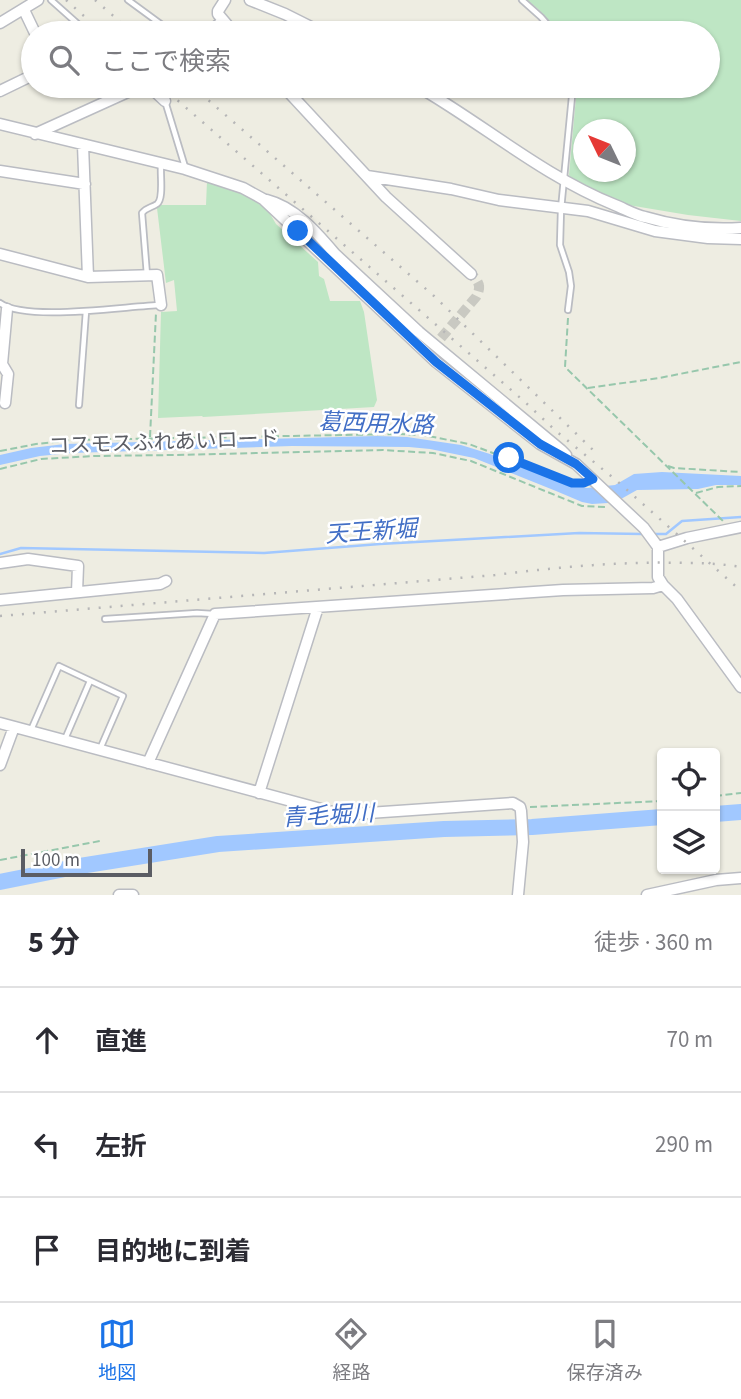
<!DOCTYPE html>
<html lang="ja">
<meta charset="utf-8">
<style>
:root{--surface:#fff;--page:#f7f7f7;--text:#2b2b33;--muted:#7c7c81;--line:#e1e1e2;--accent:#1a73e8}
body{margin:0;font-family:"Source Sans 3","Noto Sans JP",sans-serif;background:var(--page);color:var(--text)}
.controls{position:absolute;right:21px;bottom:21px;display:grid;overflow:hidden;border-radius:7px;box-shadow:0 2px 5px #0004}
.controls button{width:63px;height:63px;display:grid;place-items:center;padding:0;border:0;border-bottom:2px solid var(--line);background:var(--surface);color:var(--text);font:35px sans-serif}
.compass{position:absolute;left:573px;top:119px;width:63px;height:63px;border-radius:50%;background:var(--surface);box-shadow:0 2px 5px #0004;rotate:313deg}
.scale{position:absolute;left:21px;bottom:18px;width:131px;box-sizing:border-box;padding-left:7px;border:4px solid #5b5d64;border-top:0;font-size:19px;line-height:24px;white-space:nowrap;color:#5b5d64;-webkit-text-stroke:5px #fff;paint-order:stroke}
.stop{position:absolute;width:21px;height:21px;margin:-16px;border:5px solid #1a73e8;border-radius:50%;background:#fff}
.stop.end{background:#1a73e8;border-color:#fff;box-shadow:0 2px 7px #0008}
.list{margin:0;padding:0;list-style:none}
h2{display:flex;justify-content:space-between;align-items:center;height:91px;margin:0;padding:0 28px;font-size:30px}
h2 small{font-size:23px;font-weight:400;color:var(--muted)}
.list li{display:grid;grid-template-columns:46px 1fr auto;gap:21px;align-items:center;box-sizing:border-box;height:105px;padding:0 28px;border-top:2px solid var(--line)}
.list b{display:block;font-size:26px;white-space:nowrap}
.list em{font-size:23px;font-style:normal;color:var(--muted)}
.icon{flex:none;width:38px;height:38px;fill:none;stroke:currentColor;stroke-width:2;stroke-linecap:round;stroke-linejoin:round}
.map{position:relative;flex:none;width:741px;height:895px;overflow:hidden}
.search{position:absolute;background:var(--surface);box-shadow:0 2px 5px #0004;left:21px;right:21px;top:21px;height:77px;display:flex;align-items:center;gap:18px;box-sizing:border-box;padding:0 24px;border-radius:38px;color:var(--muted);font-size:26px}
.sheet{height:406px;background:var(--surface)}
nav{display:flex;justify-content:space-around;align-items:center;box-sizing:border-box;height:98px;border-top:2px solid var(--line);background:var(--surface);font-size:19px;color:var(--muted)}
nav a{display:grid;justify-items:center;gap:4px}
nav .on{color:var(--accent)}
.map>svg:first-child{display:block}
</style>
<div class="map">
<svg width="741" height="895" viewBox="0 0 741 895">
<rect width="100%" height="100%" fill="#eeede2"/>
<!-- green -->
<path fill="#bee6c4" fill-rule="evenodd" d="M527 0H741V221L688 215 622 204 572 181 569 175 577 86H708V33H559L538 9ZM584 130H626V172H584Z
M207 181 251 197 269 212 276 224 318 262 319 276 324 279 330 301H360L364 312 377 400 374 407 203 417 202 416 158 418 161 312 177 311 174 280 166 283 157 208 161 205H206Z"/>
<!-- water -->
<path fill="#a1c8ff" d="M377 436 407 437 461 445 490 454 565 483 587 488 615 485 634 474 662 472 741 476V485H716L698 489 637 490 621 499 608 503 592 504 582 502 556 491 474 458 430 449 409 447 292 446 71 453 40 456 0 465V455L31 448 65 444Z"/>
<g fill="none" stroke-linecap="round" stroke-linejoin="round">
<!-- stream -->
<path stroke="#a1c8ff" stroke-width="2.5" d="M653 534H666L682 521 741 517
M0 554 21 548 264 553 380 544 579 533 643 534"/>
<!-- river -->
<path stroke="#a1c8ff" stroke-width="16" d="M715 814 741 812
M0 882 80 866 218 844 444 829 532 827 662 817"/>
<!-- street-tunnel -->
<path stroke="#c9c9c2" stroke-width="10" stroke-dasharray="10 5" stroke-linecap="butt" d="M441 338 476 297C482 286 479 282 471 274"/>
<defs>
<path id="lane" d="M51 0 88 33
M128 0 173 33
M522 0 541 17 555 33
M204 33 221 19
M165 101 185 167
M147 275 142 213C147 207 151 208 157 204 164 199 160 175 161 165
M0 303C26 322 126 306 161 305
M568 310 571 286 569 272 560 245 561 209 573 86
M79 405 86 311
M105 619 197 613 214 614
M31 730 59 666 123 696 100 749
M65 739 90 681"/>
<path id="street" d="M225 0 218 11V14L234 33
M250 0 285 14 323 33
M24 10 35 33
M0 23 38 0
M149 86 165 101
M283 86 386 197 471 274
M417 86C483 124 543 176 615 205 625 209 635 215 645 217 675 226 710 230 741 228
M0 91 33 75
M0 124 185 169 243 188 263 199 436 362 540 444 576 464 644 528 658 547V577L663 585 677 599 741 687
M35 134 141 86
M83 145 88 277
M0 171 85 184
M367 176 451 189 499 200 588 211 655 231 708 238 741 239
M267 200C295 207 317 233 335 254L419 332 561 450 566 455
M0 254 88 277 157 275 161 305
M5 403 8 374 2 364 7 309
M658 547 687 538 741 527
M0 563 28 559 78 566 77 592
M0 600 160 584 166 581
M0 723 336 813 354 814 513 803 520 807 521 811 523 842 518 895
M148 763 215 614 563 590 653 588 663 585
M0 765 14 727
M259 793 318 607
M119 895H133
M647 895 716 880 741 878"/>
</defs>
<!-- lane casing -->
<use href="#lane" stroke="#babcc2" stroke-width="8"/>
<!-- street casing -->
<use href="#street" stroke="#babcc2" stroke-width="13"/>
<!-- path -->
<path stroke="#97c7ac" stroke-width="2" stroke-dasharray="7 3.5" stroke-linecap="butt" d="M568 318 565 367 724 522
M588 388 659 378 741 362
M150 437 156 313
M0 451 36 444 72 440 397 434 423 435 469 444 572 483H581
M668 466 674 468 741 472
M0 469 41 459 94 456 175 455 383 450 433 453 471 461 582 506 607 507
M696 493 718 487 741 486
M715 796 741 793
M530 807 662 801
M0 860 100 841"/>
<!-- lane -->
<use href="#lane" stroke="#fff" stroke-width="4.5"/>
<!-- street -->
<use href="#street" stroke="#fff" stroke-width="10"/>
<!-- rail -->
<path stroke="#b6b6b7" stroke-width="2.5" stroke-dasharray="2 9" stroke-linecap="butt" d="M66 0 103 33
M95 0 133 33
M161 86 525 402 556 431 617 481 741 591
M192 86 434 296 593 450
M0 616 495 575C559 567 623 561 688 563 706 563 723 564 741 567"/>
</g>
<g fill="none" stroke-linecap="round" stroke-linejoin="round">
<!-- route -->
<path stroke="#1a73e8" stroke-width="9" d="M298 231 436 362 540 444 576 464 593 479 584 483H572L509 458"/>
</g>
<g text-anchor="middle" stroke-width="5" stroke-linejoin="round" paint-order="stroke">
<!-- street labels -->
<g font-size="21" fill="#5b5d64" stroke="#fff">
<text transform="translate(164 442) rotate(-2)" y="7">コスモスふれあいロード</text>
</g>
<!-- water labels -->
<g font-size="23" font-style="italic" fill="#416ec5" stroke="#fff">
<text transform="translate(376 423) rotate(2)" y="8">葛西用水路</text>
<text transform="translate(371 531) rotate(-4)" y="8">天王新堀</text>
<text transform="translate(328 815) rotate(-3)" y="8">青毛堀川</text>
</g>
</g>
</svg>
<div class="controls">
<button><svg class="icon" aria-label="locate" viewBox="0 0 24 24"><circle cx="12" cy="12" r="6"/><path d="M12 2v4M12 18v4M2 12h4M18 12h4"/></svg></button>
<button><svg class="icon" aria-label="layers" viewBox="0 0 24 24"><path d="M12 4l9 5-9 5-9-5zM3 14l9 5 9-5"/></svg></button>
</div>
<svg class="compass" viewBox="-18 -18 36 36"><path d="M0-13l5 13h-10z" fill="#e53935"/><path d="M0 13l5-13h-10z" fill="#7c7c81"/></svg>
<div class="scale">100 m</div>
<div class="stop" style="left:509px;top:458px"></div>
<div class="stop end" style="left:298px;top:231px"></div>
<div class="search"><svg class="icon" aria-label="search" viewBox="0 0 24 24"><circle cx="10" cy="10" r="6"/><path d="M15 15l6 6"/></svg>ここで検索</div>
</div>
<section class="sheet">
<h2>5 分<small>徒歩 · 360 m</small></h2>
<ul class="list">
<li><svg class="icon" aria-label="ahead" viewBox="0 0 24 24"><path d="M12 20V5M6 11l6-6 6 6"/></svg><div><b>直進</b></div><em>70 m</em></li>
<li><svg class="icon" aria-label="left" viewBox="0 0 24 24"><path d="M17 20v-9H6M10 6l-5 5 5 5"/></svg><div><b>左折</b></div><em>290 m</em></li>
<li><svg class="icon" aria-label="arrive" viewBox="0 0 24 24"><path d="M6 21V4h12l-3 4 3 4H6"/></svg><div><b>目的地に到着</b></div></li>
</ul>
</section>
<nav>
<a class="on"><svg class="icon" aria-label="map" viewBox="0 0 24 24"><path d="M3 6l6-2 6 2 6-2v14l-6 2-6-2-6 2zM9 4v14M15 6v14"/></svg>地図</a>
<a><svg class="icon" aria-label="directions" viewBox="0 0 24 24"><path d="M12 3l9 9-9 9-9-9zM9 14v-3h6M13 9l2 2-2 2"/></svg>経路</a>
<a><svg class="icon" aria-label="saved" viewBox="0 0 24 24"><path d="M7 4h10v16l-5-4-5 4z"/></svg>保存済み</a>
</nav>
